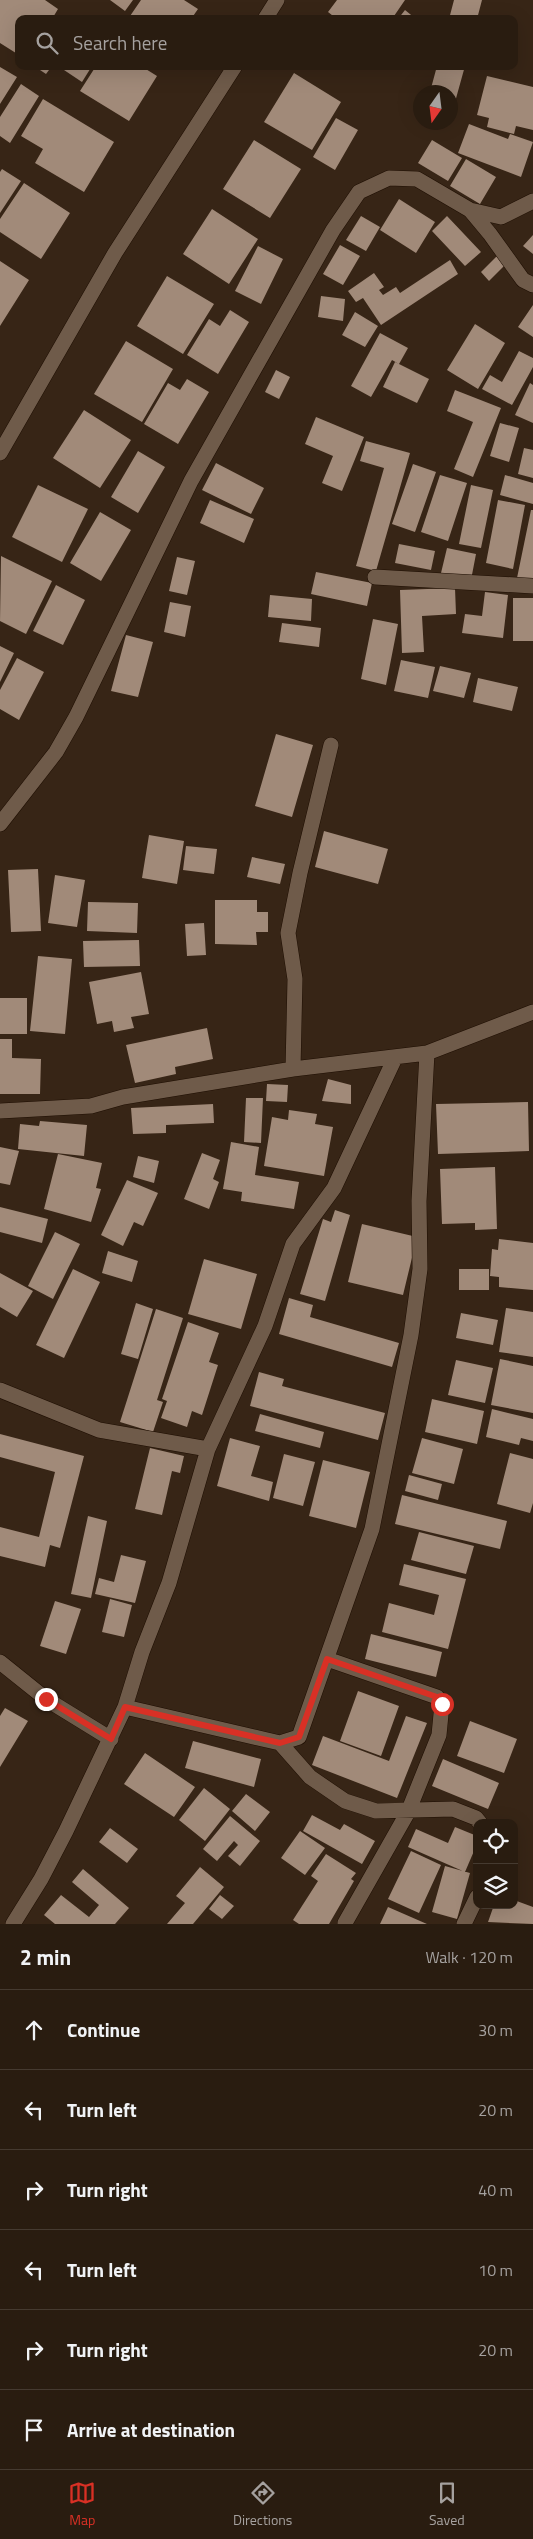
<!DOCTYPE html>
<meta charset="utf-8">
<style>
:root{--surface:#291c10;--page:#312519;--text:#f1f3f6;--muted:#a5a19f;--line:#453a30;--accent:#d93025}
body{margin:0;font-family:"Titillium Web",sans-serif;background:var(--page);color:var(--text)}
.controls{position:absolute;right:15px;bottom:15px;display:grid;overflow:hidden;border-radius:10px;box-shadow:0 5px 20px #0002}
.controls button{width:45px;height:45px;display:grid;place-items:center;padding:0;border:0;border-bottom:1px solid var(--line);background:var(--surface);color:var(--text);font:25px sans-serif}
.compass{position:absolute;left:413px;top:85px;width:45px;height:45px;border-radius:50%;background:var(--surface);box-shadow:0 5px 20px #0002;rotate:194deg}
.stop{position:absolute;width:15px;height:15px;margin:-11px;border:4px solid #d93025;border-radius:50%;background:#fff}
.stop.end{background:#d93025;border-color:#fff;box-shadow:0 1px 5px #0008}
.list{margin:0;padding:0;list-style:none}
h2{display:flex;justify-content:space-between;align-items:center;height:65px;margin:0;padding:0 20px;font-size:21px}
h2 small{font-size:16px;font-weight:400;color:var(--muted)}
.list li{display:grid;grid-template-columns:32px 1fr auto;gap:15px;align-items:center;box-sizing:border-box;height:80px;padding:0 20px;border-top:1px solid var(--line)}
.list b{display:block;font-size:19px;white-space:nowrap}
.list em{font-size:16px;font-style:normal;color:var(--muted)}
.icon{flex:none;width:28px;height:28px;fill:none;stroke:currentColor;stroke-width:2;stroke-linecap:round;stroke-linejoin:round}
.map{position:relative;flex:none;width:533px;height:1924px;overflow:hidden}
.search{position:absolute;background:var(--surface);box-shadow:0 5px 20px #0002;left:15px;right:15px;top:15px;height:55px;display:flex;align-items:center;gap:12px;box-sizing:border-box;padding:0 18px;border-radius:10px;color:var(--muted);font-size:19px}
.sheet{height:545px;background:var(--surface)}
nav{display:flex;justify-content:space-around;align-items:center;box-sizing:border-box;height:70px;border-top:1px solid var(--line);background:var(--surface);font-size:14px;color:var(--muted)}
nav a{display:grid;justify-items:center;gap:2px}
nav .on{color:var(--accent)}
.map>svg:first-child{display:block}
</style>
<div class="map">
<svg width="533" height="1924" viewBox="0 0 533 1924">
<rect width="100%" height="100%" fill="#372516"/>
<!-- building -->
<path fill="#a18a79" d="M0 0H45L58 9 52 19H19V55L0 43Z
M110 0H133L125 11Z
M141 0H184L198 9 191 19H128Z
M337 0H405L392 19H337L328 12Z
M454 0H482L477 19H449Z
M405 10 416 19H398Z
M34 66H52L46 74Z
M66 66H92L82 82 64 70Z
M96 66H141L157 76 129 121 80 91Z
M437 66H465L455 102 450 101V92H430Z
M0 67 17 77 0 104Z
M294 73 341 102 312 150 264 122Z
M487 76 533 87V130L516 126 514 134 487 127 489 118 477 115Z
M21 84 39 96 10 143 0 136V117Z
M43 99 114 142 84 192 35 163 43 149 21 136Z
M336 118 358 130 335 170 313 157Z
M469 124 508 139 510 134 533 142 521 177 458 153Z
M254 140 301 169 270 218 223 189Z
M432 140 462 158 448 181 418 163Z
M466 159 496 177 480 204 450 186Z
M2 169 21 181 0 213V172Z
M24 183 70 213 41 259 0 232V219Z
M399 199 435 222 416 253 380 230Z
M212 209 258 239 229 284 183 254Z
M361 216 380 227 366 251 346 240Z
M447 216 481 252 465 266 432 231Z
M533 235V254L523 246Z
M340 245 360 256 343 285 323 274Z
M258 246 283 259 261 304 235 291Z
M497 256 506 264 489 281 481 272Z
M450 260 458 274 381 325 363 298 356 302 348 291 374 273 384 287 379 290 383 295 396 287 400 293Z
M0 261 29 280 0 326Z
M167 276 214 304 183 354 137 326Z
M321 296 345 299 343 321 318 317Z
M533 305V337L518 327Z
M230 310 249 322 218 374 187 355 209 319 220 326Z
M355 312 378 326 365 347 342 335Z
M475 324 505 343 478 389 447 370Z
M380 333 408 348 399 364 392 360 371 397 351 386Z
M126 341 173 369 142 422 94 394Z
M519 351 533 358V367L512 405 482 389 490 375 502 382Z
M395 362 429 379 417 403 383 387Z
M276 370 290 377 279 399 265 392Z
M187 379 209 392 178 444 144 424 168 383 180 390Z
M530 383 533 385V423L515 415Z
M455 390 501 408 473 477 454 469 473 422 447 411Z
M84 410 131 440 100 488 53 458Z
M316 417 364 437 342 491 322 483 333 456 305 444Z
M500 423 519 428 509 462 490 456Z
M366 441 410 453 376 571 356 566 384 468 360 461Z
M524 448 533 450V478L518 474Z
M138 451 165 467 138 513 111 497Z
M216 463 264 488 251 514 202 490Z
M413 464 436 472 415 532 392 524Z
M440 475 467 483 448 541 421 532Z
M505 475 533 483V504L500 495Z
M38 485 88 509 62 562 12 537Z
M471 485 493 490 481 548 459 544Z
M210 500 254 519 244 543 200 523Z
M498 500 525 505 513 569 486 563Z
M531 510H533V582L517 578Z
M100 512 131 530 101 581 70 563Z
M399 544 435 551 431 570 395 563Z
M447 548 476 554 471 580 441 573Z
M1 556 52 581 26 634 0 621Z
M177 557 195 561 187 595 169 591Z
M316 572 372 583 367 606 311 594Z
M56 585 85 600 63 645 33 631Z
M455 588 456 614 422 616 424 652 402 653 400 590Z
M485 592 508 595 503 638 462 633 465 614 482 616Z
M270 595 312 599 311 621 268 617Z
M513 598H533V641H513Z
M170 602 191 606 185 637 164 632Z
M373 619 398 624 386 685 361 679Z
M282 623 321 628 319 647 279 642Z
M126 635 153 642 138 697 111 691Z
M0 646 14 653 0 682Z
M17 658 44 672 19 720 0 709V690Z
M401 660 435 667 428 698 394 691Z
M440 666 471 673 464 698 433 691Z
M478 678 518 687 512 711 473 702Z
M276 734 313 745 292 817 255 806Z
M324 831 388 849 378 884 315 867Z
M149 835 184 841 177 884 142 878Z
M186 846 217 849 214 874 183 870Z
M252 857 285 864 280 884 247 877Z
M38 869 41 931 11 932 8 870Z
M55 875 85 880 77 927 48 923Z
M215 900H257V912H268V932H256L257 945 215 944Z
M88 902 138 903 137 933 87 931Z
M204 923 206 955 187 956 185 924Z
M139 940 140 966 84 967 83 941Z
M38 956 72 959 65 1034 30 1031Z
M141 972 149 1014 131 1017 134 1028 114 1032 112 1021 97 1024 89 982Z
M0 998H27V1034H0Z
M207 1028 213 1059 175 1067 176 1074 135 1083 126 1045Z
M0 1039H12V1058L41 1059 40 1094H0Z
M328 1079 351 1085V1104L322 1101Z
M267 1084 288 1085 287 1102 266 1101Z
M246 1098H263L261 1143 244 1142Z
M528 1102 529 1151 438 1154 436 1104Z
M213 1104 214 1123 166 1125V1133L133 1134 131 1108Z
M289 1110 317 1114 315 1124 333 1127 324 1176 264 1166 272 1117 288 1120Z
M40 1121 87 1125 84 1156 18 1149 20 1124 39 1126Z
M231 1142 259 1147 255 1175 299 1182 294 1209 241 1201 242 1192 223 1189Z
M0 1147 19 1151 10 1185 0 1183Z
M202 1153 220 1160 213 1179 219 1182 209 1209 184 1199Z
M58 1154 102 1163 96 1188 101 1189 91 1222 44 1209Z
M138 1156 159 1161 154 1183 133 1177Z
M495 1167 497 1229 475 1230V1223L442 1224 440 1169Z
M127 1180 158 1193 143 1226 134 1222 123 1246 101 1235Z
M0 1207 48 1219 42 1243 0 1232Z
M335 1210 350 1215 325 1301 300 1294 323 1219 331 1222Z
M362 1224 417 1237 403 1295 348 1282Z
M55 1232 80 1244 53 1299 28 1286Z
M499 1239 533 1243V1290L499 1287V1277L490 1276 492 1249 498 1250Z
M108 1251 138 1261 132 1282 102 1273Z
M204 1259 257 1274 241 1329 188 1314Z
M73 1269 100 1282 64 1358 36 1345Z
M459 1269H489V1290H459Z
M0 1273 33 1291 17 1317 0 1307Z
M289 1298 313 1305 310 1317 399 1343 392 1367 279 1334Z
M136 1303 153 1309 138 1359 121 1354Z
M506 1308 533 1312V1357L499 1352Z
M156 1309 183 1318 157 1400 163 1402 153 1432 120 1422Z
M461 1313 498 1320 493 1345 456 1338Z
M188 1322 219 1333 209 1362 218 1365 202 1415 192 1411 187 1427 161 1418 167 1401 162 1399Z
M500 1359 533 1366V1413L491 1405Z
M456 1360 493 1368 485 1403 448 1395Z
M259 1372 284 1379 282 1386 385 1413 378 1440 250 1406Z
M432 1399 484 1411 477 1444 425 1432Z
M492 1409 533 1419V1441L521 1438 519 1445 486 1437Z
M260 1414 324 1432 320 1448 255 1431Z
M0 1434 84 1456 60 1548 50 1545 45 1567 0 1556V1527L39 1537 55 1472 0 1457Z
M230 1438 260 1446 251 1476 273 1482 269 1501 217 1486Z
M422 1438 463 1449 454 1484 412 1473Z
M150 1448 184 1456 180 1473 172 1471 162 1515 135 1509Z
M510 1453 533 1459V1503L530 1513 497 1504Z
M284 1454 315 1462 303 1506 273 1498Z
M323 1460 370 1472 356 1528 309 1516Z
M409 1475 442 1484 438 1500 405 1491Z
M402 1495 507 1521 500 1549 395 1524Z
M88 1516 107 1521 91 1598 71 1594Z
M419 1532 474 1546 466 1574 411 1560Z
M121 1555 146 1561 135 1603 95 1594 99 1578 114 1582Z
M404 1564 466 1579 448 1649 382 1632 389 1603 434 1615 439 1595 399 1585Z
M110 1599 132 1605 124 1637 102 1632Z
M55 1601 81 1609 66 1654 40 1646Z
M371 1634 442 1652 436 1677 365 1659Z
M358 1691 399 1706 381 1756 340 1741Z
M5 1708 28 1721 0 1767V1716Z
M406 1716 427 1723 397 1798 312 1765 323 1736 389 1761Z
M470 1721 517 1739 504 1773 457 1756Z
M193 1741 261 1759 254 1787 185 1768Z
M145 1753 195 1787 174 1817 124 1784Z
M443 1759 499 1783 488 1809 432 1786Z
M204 1788 230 1809 205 1841 179 1820Z
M246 1794 270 1812 255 1831 232 1811Z
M312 1815 340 1830 344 1824 375 1841 362 1864 303 1831Z
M230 1816 260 1841 240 1866 228 1856 238 1845 234 1841 217 1861 203 1849Z
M455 1827 477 1836V1844L465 1872 408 1847 416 1829 448 1843Z
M110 1828 138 1849 127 1863 99 1842Z
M300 1831 325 1848 305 1875 281 1858Z
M411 1851 441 1865 419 1913 388 1899Z
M326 1854 356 1873 351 1879 354 1881 329 1924H299L293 1920 318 1881 311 1876Z
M445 1866 470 1873 457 1919 432 1912Z
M200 1867 224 1887 193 1924H167L185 1903 176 1896Z
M83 1869 129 1908 115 1924H55L44 1915 61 1895 89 1917 99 1905 72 1882Z
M220 1895 234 1906 222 1919 209 1909Z
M514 1900 533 1907V1924L488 1922 494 1905H514Z
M388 1907 427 1924H380Z"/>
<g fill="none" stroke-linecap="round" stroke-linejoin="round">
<defs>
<path id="minor" d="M265 19 277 0
M470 210 490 234 523 280 533 285
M0 453 115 253 235 66
M375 577 533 586
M0 824 56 752 76 717 191 481 333 230 359 192 389 178 417 179 470 210 501 217 533 201
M293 1069 295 979 288 933 300 873 331 745
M0 1111 91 1106 123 1097 293 1069 427 1053 533 1012
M0 1390 99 1430 208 1449
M327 1659 437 1697 442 1704 439 1735 408 1812 345 1923
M0 1662 46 1699 111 1739
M125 1707 280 1743 299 1737 372 1529 411 1335 420 1269 419 1201 427 1053
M280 1743 310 1777 345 1801 376 1811 453 1809 476 1818 480 1823
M13 1924 41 1879 66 1831 125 1707 142 1652 169 1583 208 1449 265 1326 293 1244 334 1188 395 1058
M464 1924 477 1897"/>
</defs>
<!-- minor casing -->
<use href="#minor" stroke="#1e0e02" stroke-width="16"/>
<!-- minor -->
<use href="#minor" stroke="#6f5b4a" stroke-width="15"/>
</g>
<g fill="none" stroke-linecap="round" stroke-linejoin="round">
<!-- route -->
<path stroke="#d93025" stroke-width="6" d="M46 1699 111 1739 125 1707 280 1743 299 1737 327 1659 437 1697 442 1704"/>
</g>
</svg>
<div class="controls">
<button><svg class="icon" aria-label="locate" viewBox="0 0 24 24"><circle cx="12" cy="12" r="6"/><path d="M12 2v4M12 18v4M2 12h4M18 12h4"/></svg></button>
<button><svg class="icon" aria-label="layers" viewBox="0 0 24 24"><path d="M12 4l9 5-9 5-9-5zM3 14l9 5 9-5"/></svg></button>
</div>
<svg class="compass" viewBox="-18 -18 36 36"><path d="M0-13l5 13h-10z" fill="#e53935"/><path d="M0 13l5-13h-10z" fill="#a5a19f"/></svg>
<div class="stop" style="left:442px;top:1704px"></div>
<div class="stop end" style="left:46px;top:1699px"></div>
<div class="search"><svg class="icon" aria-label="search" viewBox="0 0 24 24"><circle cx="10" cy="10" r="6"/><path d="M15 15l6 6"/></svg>Search here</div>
</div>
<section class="sheet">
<h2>2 min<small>Walk · 120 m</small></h2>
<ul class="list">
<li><svg class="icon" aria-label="ahead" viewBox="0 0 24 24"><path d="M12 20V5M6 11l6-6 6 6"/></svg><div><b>Continue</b></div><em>30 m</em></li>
<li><svg class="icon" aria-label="left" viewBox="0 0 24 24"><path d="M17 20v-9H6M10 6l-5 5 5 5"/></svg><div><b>Turn left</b></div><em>20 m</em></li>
<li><svg class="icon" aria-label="right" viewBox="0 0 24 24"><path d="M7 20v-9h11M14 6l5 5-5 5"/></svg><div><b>Turn right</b></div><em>40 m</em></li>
<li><svg class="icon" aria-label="left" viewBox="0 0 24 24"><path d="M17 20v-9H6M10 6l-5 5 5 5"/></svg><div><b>Turn left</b></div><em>10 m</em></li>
<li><svg class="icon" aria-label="right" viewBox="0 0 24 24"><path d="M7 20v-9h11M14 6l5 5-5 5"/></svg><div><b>Turn right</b></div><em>20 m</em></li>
<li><svg class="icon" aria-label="arrive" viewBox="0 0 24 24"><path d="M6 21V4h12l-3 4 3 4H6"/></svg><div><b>Arrive at destination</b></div></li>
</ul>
</section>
<nav>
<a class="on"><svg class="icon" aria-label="map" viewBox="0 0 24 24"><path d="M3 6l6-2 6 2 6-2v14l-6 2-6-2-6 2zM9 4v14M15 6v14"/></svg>Map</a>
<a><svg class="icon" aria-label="directions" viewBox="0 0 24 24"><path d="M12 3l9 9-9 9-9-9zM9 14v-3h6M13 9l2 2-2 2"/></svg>Directions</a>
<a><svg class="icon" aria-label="saved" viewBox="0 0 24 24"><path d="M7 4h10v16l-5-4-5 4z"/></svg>Saved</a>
</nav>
